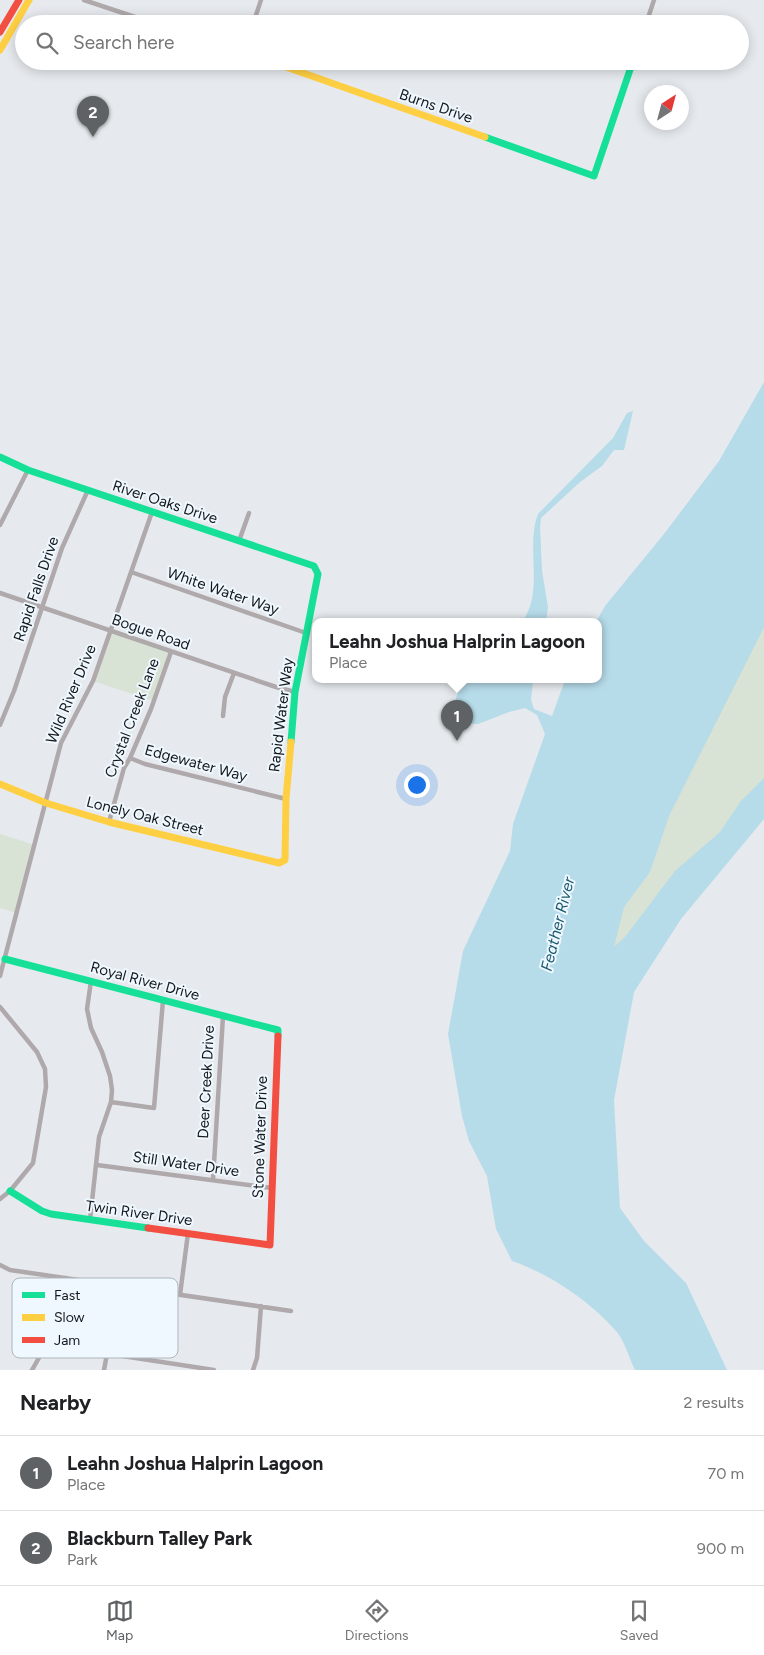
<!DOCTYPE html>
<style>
:root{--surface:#fff;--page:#f6f6f6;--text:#202124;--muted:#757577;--line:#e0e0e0;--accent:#5e6265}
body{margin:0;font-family:Figtree,sans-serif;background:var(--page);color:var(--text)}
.compass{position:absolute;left:644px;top:85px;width:45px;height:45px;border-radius:50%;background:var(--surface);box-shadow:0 2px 12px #0003;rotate:36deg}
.you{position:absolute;left:416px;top:784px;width:18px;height:18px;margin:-12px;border:4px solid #fff;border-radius:50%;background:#1a73e8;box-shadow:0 0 0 8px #1a73e833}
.badge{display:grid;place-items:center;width:32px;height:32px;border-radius:50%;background:var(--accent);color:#fff;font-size:16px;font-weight:700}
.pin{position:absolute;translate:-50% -41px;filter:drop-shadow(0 1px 2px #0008)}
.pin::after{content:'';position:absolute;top:26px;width:18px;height:15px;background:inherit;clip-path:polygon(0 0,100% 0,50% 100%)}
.popup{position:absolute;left:312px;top:618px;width:290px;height:65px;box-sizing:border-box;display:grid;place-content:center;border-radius:10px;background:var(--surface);filter:drop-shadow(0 1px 4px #0005);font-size:16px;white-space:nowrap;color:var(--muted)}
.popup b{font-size:19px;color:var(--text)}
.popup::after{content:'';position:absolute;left:50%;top:100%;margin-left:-10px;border:10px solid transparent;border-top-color:var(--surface)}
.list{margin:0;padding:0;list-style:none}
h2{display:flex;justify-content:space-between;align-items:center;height:65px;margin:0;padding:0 20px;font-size:21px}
h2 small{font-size:16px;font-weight:400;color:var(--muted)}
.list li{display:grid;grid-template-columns:32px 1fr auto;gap:15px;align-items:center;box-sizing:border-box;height:75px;padding:0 20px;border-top:1px solid var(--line)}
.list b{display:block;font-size:19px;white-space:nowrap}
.list p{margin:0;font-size:16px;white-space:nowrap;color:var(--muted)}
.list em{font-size:16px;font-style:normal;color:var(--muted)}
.icon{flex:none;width:28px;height:28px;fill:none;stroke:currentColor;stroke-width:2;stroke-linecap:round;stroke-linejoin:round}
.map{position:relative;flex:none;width:764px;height:1370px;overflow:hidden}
.search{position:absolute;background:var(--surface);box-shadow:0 2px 12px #0003;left:15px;right:15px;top:15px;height:55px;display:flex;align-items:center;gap:12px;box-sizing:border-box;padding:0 18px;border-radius:28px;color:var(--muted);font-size:19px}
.sheet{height:215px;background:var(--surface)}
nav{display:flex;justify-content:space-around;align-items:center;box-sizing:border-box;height:70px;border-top:1px solid var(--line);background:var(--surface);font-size:14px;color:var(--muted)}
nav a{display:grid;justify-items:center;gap:2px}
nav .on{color:var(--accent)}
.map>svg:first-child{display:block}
</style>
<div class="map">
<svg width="764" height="1370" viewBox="0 0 764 1370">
<rect width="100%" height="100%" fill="#e6eaee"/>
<!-- green -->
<path fill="#d8e2d5" d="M764 616V811L610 970 619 884Z
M111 631 171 652 154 701 93 681Z
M0 834 35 845 17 913 0 908Z"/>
<!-- water -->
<path fill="#b6dbe9" d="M764 382V627L669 816 650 872 624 907 614 947 625 937 675 871 720 832 741 801 764 778V819L681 919 634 992 614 1100 620 1208 644 1241 686 1283 727 1370H635C629 1358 625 1342 617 1332 590 1301 550 1274 512 1261L496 1229 487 1176 469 1141 462 1116 448 1034 463 951 510 851 513 824 545 734 537 715 525 708 509 712 478 724 465 723C448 706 457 701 461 680H533L531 700 534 709 552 716 565 680H598V622H596L605 606 664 534 719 461Z
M633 411 624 450H614L602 466 580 482 541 518 540 527 542 571 548 607 546 622H522C545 591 525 548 538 514L613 438 627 413Z"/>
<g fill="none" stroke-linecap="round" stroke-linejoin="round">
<!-- street -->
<path stroke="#afa9ac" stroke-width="4.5" d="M84 0 156 24
M253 24 261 0
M646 24 654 0
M0 525 28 470
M239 541 249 513
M131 572 306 633
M0 593 276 687 295 692
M223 716 225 697 234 673
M0 725 14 691 62 548 88 490
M130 758 145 764 286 799
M109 822 124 768 130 758 151 709 171 652
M0 976 61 743 93 681 152 512
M0 1007 37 1052 45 1069 46 1087 33 1163 10 1191 0 1199
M111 1102 154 1108 163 1000
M97 1165 272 1188
M213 1180 223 1016
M90 1220 99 1137 111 1102 112 1090 110 1076 102 1052 91 1028 87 1009 91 981
M0 1265 10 1270 291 1311
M180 1295 188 1233
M49 1340 70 1348 214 1370
M32 1370 49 1340 60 1310 66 1278
M104 1370 107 1354
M253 1370 257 1358 261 1306"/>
<!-- fast -->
<path stroke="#16e098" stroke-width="7" d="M485 137 594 176 633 61
M0 457 28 470 314 566 318 574 295 692 291 742
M5 959 278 1030V1036
M10 1191 42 1211 51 1214 148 1228"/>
<!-- slow -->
<path stroke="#ffcf43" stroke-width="7" d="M0 50 29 0
M269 61 485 137
M0 784 46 803 109 822 279 863 285 860 286 799 291 742"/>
<!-- jam -->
<path stroke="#f24e42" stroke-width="7" d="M0 32 19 0
M148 1228 270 1245 278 1036"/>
</g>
<g text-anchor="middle" stroke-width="4" stroke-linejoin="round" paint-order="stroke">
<!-- street labels -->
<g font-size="15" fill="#15181b" stroke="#eff8ff">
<text transform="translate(436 106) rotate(19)" y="5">Burns Drive</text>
<text transform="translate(165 502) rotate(18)" y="5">River Oaks Drive</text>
<text transform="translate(36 589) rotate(-71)" y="5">Rapid Falls Drive</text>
<text transform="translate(223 591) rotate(19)" y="5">White Water Way</text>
<text transform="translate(151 632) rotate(19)" y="5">Bogue Road</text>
<text transform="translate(71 694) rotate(-67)" y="5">Wild River Drive</text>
<text transform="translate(281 715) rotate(-83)" y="5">Rapid Water Way</text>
<text transform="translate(132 718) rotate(-69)" y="5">Crystal Creek Lane</text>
<text transform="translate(196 763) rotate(15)" y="5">Edgewater Way</text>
<text transform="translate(145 816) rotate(14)" y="5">Lonely Oak Street</text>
<text transform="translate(145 981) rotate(15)" y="5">Royal River Drive</text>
<text transform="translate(206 1082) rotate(-87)" y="5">Deer Creek Drive</text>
<text transform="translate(260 1137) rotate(-88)" y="5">Stone Water Drive</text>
<text transform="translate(186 1164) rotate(8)" y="5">Still Water Drive</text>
<text transform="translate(139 1213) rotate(8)" y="5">Twin River Drive</text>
</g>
<!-- water labels -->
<g font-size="16" font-style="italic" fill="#1a5a6f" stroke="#eff8ff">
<text transform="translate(557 924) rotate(-76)" y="6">Feather River</text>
</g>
</g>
<!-- legend -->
<rect x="12" y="1278" width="166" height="80" rx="8" fill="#eff8ff" stroke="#aeb5bb" stroke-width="1"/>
<rect x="22" y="1292" width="23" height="6" fill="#16e098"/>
<rect x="22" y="1314" width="23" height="7" fill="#ffcf43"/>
<rect x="22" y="1337" width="23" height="6" fill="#f24e42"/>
<g font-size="14" fill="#15181b">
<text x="54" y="1300">Fast</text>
<text x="54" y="1322">Slow</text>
<text x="54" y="1345">Jam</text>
</g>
</svg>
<svg class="compass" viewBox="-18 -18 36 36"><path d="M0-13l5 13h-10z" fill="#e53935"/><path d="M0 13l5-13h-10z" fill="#757577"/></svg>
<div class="you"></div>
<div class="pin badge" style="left:457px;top:741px">1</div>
<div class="popup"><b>Leahn Joshua Halprin Lagoon</b>Place</div>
<div class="pin badge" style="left:93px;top:137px">2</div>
<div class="search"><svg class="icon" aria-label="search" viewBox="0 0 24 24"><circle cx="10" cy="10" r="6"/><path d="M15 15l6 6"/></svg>Search here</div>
</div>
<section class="sheet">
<h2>Nearby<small>2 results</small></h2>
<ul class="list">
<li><span class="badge">1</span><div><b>Leahn Joshua Halprin Lagoon</b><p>Place</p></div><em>70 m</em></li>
<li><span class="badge">2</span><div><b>Blackburn Talley Park</b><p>Park</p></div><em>900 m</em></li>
</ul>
</section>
<nav>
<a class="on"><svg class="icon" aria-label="map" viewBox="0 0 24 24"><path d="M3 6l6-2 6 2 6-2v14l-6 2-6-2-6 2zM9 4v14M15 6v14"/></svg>Map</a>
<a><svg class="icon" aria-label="directions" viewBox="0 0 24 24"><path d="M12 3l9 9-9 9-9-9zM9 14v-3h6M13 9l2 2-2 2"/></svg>Directions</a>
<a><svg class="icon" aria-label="saved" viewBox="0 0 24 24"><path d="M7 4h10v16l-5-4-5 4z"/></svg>Saved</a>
</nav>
